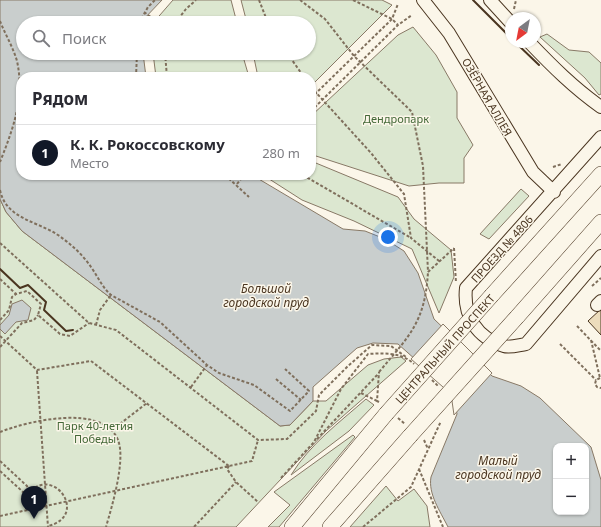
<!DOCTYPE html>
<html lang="ru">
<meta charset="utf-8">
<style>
:root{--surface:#fff;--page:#f2f2f3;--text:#2b2b33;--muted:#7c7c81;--line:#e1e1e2;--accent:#111827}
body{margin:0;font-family:"Noto Sans",sans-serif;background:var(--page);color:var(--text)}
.controls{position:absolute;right:12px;bottom:12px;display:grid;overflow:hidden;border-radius:8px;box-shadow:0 1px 3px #0004}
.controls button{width:36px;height:36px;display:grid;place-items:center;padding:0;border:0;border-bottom:1px solid var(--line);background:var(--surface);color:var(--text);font:20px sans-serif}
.compass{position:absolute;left:505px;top:12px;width:36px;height:36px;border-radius:50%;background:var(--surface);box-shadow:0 1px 3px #0004;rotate:212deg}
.you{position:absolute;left:388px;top:237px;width:14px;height:14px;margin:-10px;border:3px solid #fff;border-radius:50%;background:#1a73e8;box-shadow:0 0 0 6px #1a73e833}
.badge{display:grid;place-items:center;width:26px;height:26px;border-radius:50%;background:var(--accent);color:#fff;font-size:13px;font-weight:700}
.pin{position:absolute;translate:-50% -33px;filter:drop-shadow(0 1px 2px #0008)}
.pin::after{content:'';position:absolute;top:21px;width:14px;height:12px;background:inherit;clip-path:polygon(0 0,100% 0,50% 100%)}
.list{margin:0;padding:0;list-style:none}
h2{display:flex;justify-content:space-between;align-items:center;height:52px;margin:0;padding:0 16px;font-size:17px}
h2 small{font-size:13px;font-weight:400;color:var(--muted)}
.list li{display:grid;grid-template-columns:26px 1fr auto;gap:12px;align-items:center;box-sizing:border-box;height:56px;padding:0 16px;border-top:1px solid var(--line)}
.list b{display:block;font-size:15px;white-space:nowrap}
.list p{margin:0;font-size:13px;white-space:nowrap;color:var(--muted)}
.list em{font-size:13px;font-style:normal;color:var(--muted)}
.icon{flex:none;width:22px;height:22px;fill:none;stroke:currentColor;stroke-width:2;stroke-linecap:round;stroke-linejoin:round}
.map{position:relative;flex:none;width:601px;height:527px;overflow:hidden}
.search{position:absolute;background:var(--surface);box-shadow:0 1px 3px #0004;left:16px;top:16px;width:300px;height:44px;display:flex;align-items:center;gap:10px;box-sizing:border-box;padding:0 14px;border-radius:22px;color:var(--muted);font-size:15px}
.panel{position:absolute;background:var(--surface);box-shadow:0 1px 3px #0004;left:16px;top:72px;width:300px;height:108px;border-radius:16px}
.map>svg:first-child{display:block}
</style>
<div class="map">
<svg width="601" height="527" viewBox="0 0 601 527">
<rect width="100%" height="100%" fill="#fbf6e9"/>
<!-- green -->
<path fill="#dce7d0" stroke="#887966" d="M173 0H231L237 23H153Z
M241 0H382L392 5 311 86V77H258L253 53H309V23H247Z
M413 27 436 55 457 92V118L473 145 464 158V183H439L409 186 316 156 311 152V116L398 35Z
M547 34 569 50 589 52 601 63V94L599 95 585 78 540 37Z
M153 53H242L249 77H156Z
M311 161 398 197 414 219 451 250 454 277 439 313 412 249 354 221 302 200 263 175H311Z
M521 189 529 196 489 239 480 234Z
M0 199 6 212 22 231 280 426 290 425 313 401H326L368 365 384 359 401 357 406 361 326 431 236 527H0Z
M366 399 374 405 349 431 291 475C310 444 340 422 366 399Z
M353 435 355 437 279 527H268L290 505 274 492Z
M386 486 398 501 414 489 427 506 430 527H350Z"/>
<!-- water -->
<path fill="#c9cecd" stroke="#887966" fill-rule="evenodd" d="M0 0H162L142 21V23H23V53H143L146 77H21V175H252L343 229 365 231 385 239 404 251 418 273 434 319 457 341 492 376 521 386 540 398 591 447 601 480V527H448C440 511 428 494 431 477L457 414 453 393 398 344 373 343 357 348 313 387V401L290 425 280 426 22 231 6 212 0 199ZM556 446H586V512H556Z
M22 300 31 308 28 320 16 322 5 334 0 329V325L9 315 12 304Z"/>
<!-- pier -->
<path fill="#fbf6e9" stroke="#887966" d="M443 324 492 373 454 415 451 394 411 359Z"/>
<!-- building -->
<path fill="#ecdcbc" stroke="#4a3520" d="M601 309V335L588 321Z"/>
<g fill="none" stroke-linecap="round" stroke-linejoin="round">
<defs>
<path id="minor" d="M423 0 449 33 533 172 554 192
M490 0 511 23
M529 42C552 66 574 88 601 107
M601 137 466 288C463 316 477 338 504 346 510 348 519 345 526 344L601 256
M597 305 601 301"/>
<path id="major" d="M492 295 601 174
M517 317 601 222
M292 527 386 414
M330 527 410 436"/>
</defs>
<!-- minor casing -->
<use href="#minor" stroke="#4a3520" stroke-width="14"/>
<!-- major casing -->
<use href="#major" stroke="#4a3520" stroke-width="16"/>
<!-- path -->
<path stroke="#7f6f5c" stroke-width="2" stroke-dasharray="3 2" stroke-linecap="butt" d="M259 0 268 23
M300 0 325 19 354 56 412 112 423 166 428 272
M353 0 392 19 398 25
M514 9 516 0
M144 12 159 23
M0 21C5 34 13 47 17 61 25 98 13 129 0 162
M139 23 148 7 155 0
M175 23 186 9 196 0
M165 53 167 77
M287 53 304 77
M136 77 137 53
M311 87 371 153 404 194 411 238 439 261
M311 98 392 19 398 4
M311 111 398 25 412 15
M553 167 562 164
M225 175 249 197
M303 175 411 238
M237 184 244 175
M0 190C6 219 37 221 58 235 71 244 83 255 91 267 98 277 102 287 111 295L160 322 207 365 219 373 254 385 290 411 309 391 285 369
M0 243 89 323 116 330 258 440 287 439 316 411 319 395 348 366 372 345 391 346 406 357
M454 248 456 283
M428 272 454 248
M0 279 16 294 27 291 41 304 38 315 60 334 70 336 89 323
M592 286 601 278
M0 320 9 310 12 297 16 294
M96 325 100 310 111 295
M577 326 601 351
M0 336 37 370 91 361 229 466
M591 340 600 378
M560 344 596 380
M0 347 22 323 34 320 38 315
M37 371 48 527
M600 378 596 380 595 384 597 387 601 388
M276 379 301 400
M432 380 439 387
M191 387 207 365
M361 393 377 401
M379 402 377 401 379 372
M398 418 405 424
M112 430 147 403
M0 432C28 421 103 403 118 440 126 460 112 506 106 527
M317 439 379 373
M424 440 428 449
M0 461 27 486 29 493
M229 466 227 469 236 482 258 502
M419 469 443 527
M0 471 23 492 29 493 46 505
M281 478 314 442 341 389 368 354C384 353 401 352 414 364
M26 509V497C51 460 91 516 48 526
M0 516 252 461 258 440
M194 527 236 482
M363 527 411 487 441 421"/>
<!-- minor -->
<use href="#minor" stroke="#fbf6e9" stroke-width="12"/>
<!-- major -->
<use href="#major" stroke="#fbf6e9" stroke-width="15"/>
<defs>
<path id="major-bridge" d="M386 414 492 295
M410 436 517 317"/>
</defs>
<!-- major-bridge casing -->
<use href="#major-bridge" stroke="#4a3520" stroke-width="16" stroke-linecap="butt"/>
<!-- path-bridge -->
<path stroke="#7f6f5c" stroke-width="2" stroke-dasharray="3 2" stroke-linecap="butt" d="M379 372C410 335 425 322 428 272"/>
<!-- major-bridge -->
<use href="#major-bridge" stroke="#fbf6e9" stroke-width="15"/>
<!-- wall -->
<path stroke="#4a3520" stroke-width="2" d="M473 0 511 38
M515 42 539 65
M0 269 20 288 28 285 46 302 44 310 66 331 73 330"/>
</g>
<g text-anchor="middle" stroke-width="3" stroke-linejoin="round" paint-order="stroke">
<!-- street labels -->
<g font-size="11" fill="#4a3520" stroke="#fbf6e9">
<text transform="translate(487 97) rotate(60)" y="4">ОЗЁРНАЯ АЛЛЕЯ</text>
<text transform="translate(502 249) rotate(-48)" y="4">ПРОЕЗД № 4806</text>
<text transform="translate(445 349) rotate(-48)" y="4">ЦЕНТРАЛЬНЫЙ ПРОСПЕКТ</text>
</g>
<!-- park labels -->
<g font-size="11" fill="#436837" stroke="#fbf6e9">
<text x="396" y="123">Дендропарк</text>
<text x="95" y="430">Парк 40-летия<tspan x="95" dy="13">Победы</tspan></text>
</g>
<!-- water labels -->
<g font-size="12" font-style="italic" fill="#4a3520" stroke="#fbf6e9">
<text x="266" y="293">Большой<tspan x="266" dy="14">городской пруд</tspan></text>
<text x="498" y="465">Малый<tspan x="498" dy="14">городской пруд</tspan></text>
</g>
</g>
</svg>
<div class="controls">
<button>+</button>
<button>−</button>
</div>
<svg class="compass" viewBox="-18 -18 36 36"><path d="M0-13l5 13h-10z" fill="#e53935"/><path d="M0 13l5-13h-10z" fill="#7c7c81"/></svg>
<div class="you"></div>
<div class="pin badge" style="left:34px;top:519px">1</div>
<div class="search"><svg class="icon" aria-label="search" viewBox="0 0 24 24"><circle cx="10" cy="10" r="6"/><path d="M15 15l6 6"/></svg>Поиск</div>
<section class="panel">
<h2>Рядом<small></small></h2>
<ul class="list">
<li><span class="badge">1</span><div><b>К. К. Рокоссовскому</b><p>Место</p></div><em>280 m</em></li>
</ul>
</section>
</div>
